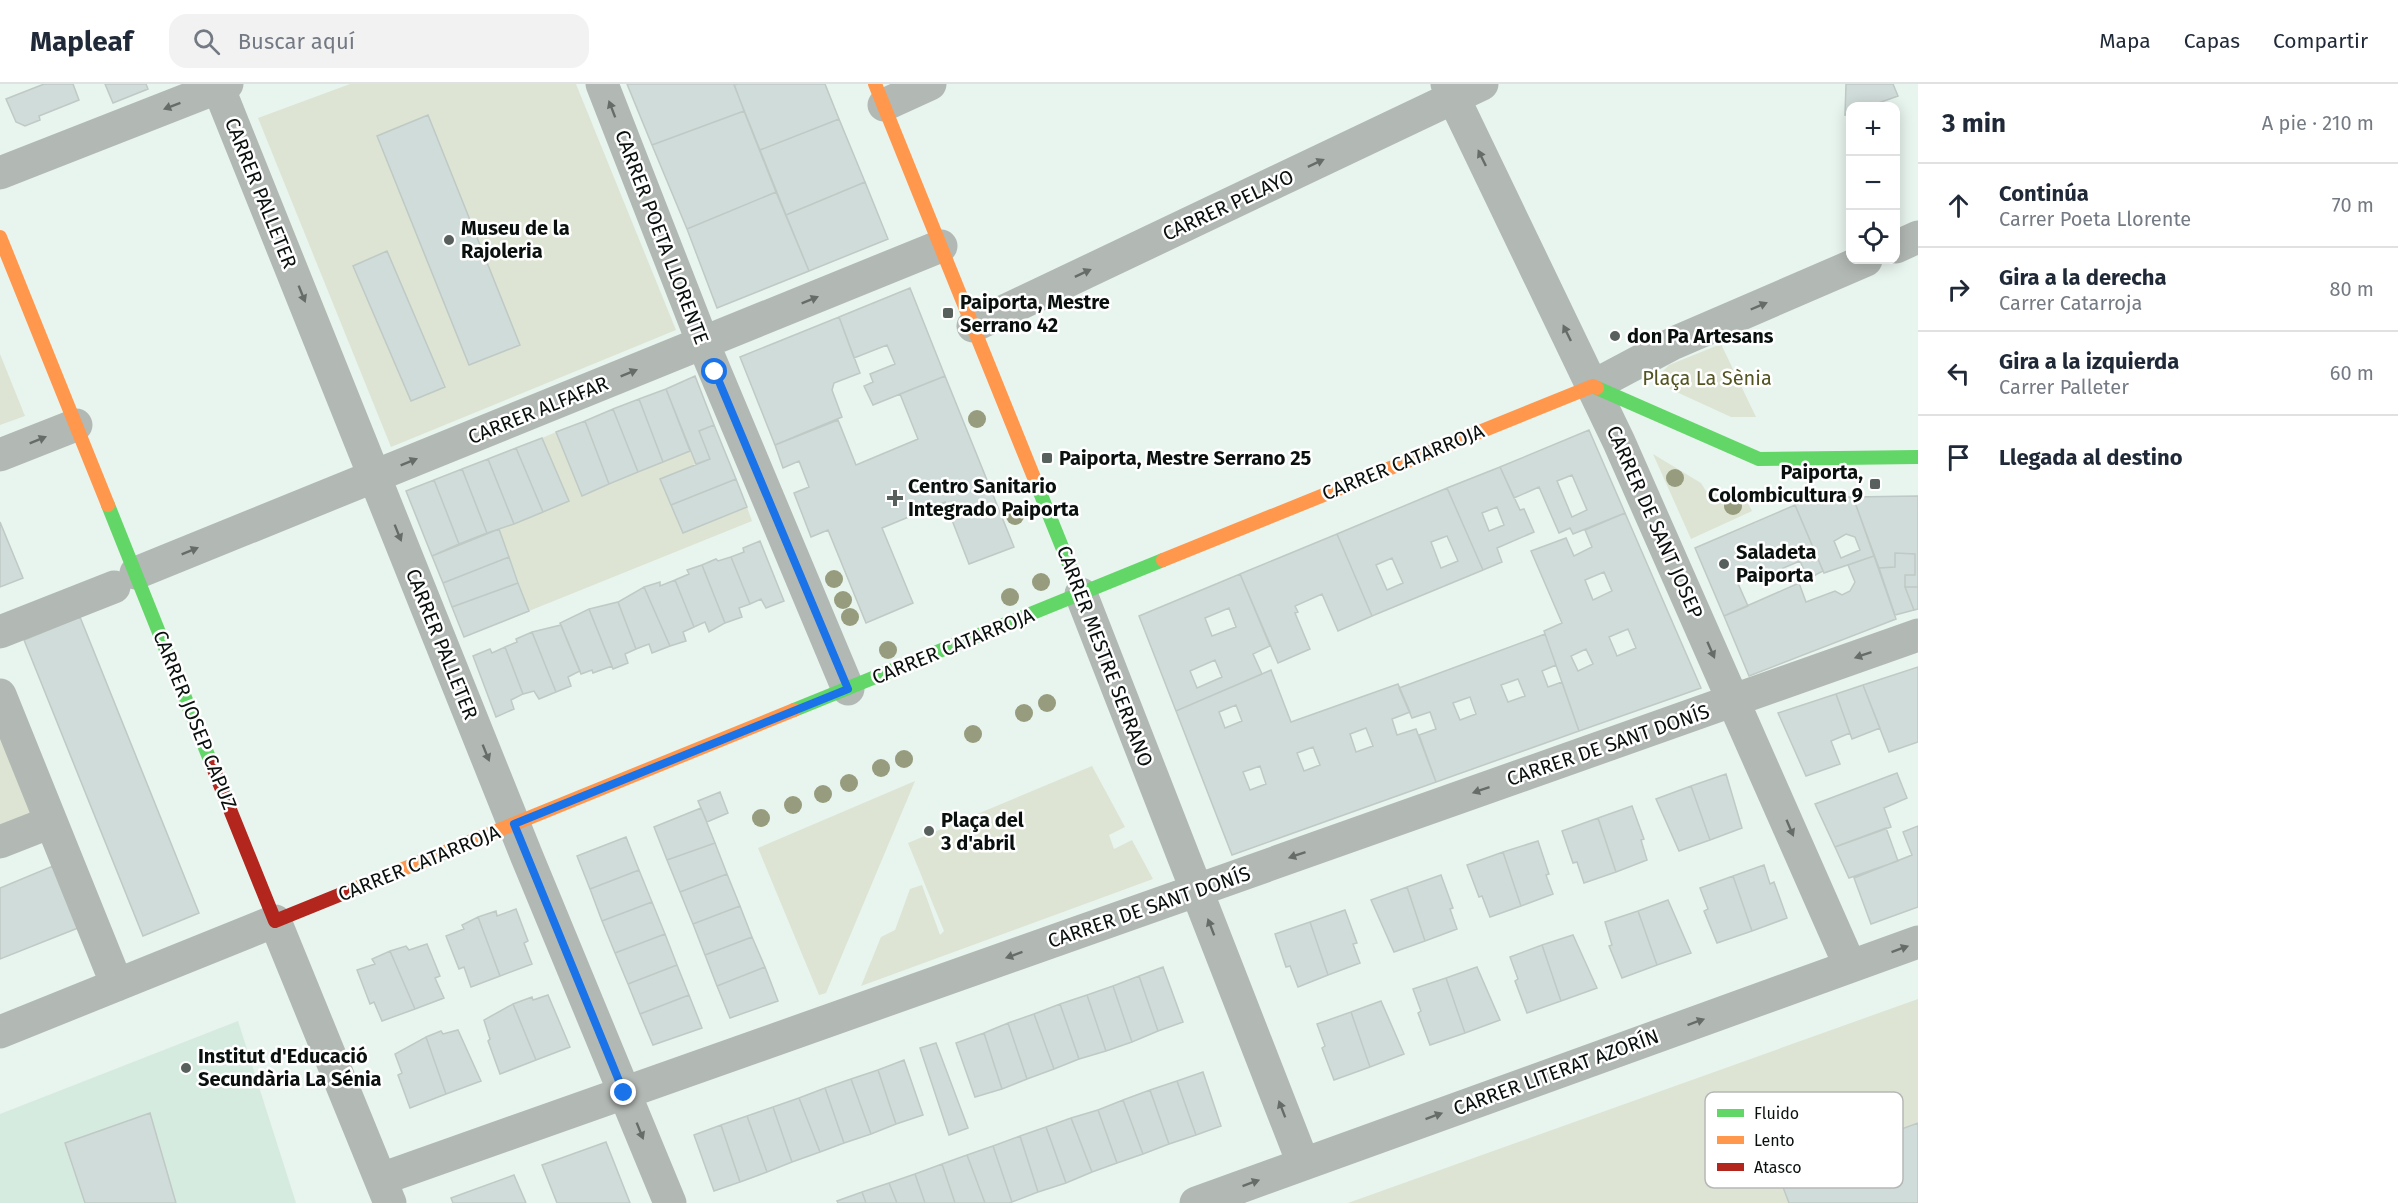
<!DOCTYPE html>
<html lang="es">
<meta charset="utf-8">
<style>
:root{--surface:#fff;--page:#f2f2f3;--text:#1f2937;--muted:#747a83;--line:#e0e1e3}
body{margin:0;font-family:"Fira Sans",sans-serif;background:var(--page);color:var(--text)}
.controls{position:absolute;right:18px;top:18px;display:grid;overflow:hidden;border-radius:12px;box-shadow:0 3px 15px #0003}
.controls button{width:54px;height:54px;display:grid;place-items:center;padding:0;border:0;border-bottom:2px solid var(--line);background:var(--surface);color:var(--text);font:30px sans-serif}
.stop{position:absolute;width:18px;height:18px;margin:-14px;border:4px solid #1a73e8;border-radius:50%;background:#fff}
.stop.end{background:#1a73e8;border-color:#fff;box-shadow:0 2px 6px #0008}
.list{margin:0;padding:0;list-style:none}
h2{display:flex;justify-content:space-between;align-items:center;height:78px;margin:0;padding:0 24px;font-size:26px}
h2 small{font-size:20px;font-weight:400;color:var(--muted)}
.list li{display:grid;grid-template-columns:39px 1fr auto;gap:18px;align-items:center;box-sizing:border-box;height:84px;padding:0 24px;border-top:2px solid var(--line)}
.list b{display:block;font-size:22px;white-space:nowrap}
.list p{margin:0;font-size:20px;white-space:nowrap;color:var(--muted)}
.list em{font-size:20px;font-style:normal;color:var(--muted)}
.icon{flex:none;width:33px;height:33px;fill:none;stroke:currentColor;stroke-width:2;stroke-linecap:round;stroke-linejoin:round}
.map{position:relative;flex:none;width:1918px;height:1119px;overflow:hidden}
header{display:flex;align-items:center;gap:36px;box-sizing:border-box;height:84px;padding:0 30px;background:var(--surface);border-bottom:2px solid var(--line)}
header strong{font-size:28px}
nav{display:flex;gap:33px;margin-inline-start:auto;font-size:21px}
.search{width:420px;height:54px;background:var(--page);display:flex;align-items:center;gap:15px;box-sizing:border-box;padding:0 21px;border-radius:18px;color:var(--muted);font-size:22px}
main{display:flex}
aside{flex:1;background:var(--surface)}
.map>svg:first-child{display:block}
</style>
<header>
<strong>Mapleaf</strong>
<div class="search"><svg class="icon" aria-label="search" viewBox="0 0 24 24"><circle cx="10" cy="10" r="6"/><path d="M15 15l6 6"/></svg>Buscar aquí</div>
<nav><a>Mapa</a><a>Capas</a><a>Compartir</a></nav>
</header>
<main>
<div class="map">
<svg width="1918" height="1119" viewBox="0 0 1918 1119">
<rect width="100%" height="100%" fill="#e8f4ee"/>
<!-- built -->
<path fill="#d6ebe0" d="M238 937 296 1119H0V1030Z"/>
<!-- green -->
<path fill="#dde4d3" d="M350 0H576L676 246 391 363 258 34Z
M1721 260 1756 333H1731L1670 305 1664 298 1663 287 1669 281Z
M0 270 25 332 0 341Z
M556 348 582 412 690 367 696 380 660 395 683 449 747 423 752 437 529 527 499 445 569 417 542 354Z
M1653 370 1701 399 1706 407C1718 410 1730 407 1743 409L1752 427 1691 455Z
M0 629 42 733 0 750Z
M1092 682 1125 743 1109 751 1114 765 1132 756 1153 795 861 902 881 853 895 846 910 805 922 801 940 851 944 847 908 759Z
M915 697 826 909 819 911 758 764Z
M1918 915V1119H1348Z"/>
<!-- building -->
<path fill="#d0dcd9" stroke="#bfc9c5" stroke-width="1.5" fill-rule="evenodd" d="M44 0H73L79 16 39 32 40 36 25 42 16 38 6 15Z
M105 0H146L148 5 113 19Z
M627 0H734L744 27 652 61Z
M738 0H825L839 35 760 66 734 1Z
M1846 0H1893L1898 12 1870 22H1850V30L1845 31Z
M744 27 776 108 687 145 652 61Z
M428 31 520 261 469 281 377 52Z
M839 35 865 98 786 131 760 66Z
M865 98 888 155 809 187 786 131Z
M776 108 809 187 717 224 687 145Z
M387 167 445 303 411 317 353 182Z
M910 204 945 292 873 321 864 302 873 298 870 290 895 280 887 261 854 274 839 233Z
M839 233 860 289 834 299 832 306 842 333 775 361 740 273Z
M695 292 714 341 699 347 710 375 696 380 666 305Z
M945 292 1014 463 969 480 945 418 882 444 913 519 866 539 828 446 811 453 794 409 809 403 799 377 783 384 775 361 838 336 856 381 918 355 900 310Z
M666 305 690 367 663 378 639 315Z
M639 315 663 378 638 388 613 325Z
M613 325 638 388 609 400 585 337Z
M585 337 609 400 582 412 556 348Z
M714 341 736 395 671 421 660 395 710 375 699 347Z
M1589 346 1625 429 1573 450 1570 444 1559 449 1539 403 1514 414 1500 383ZM1572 391 1587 426 1572 433 1557 397Z
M542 354 569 417 543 428 516 364Z
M516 364 543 428 514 440 488 375Z
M488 375 514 440 487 449 462 385Z
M1500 383 1520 426 1524 425 1534 448 1497 464 1502 478 1483 486 1447 404ZM1497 423 1504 441 1489 447 1482 429Z
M462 385 487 449 459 460 434 396Z
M736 395 747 423 683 449 671 421Z
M434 396 459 460 432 472 406 407Z
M1447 404 1483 486 1372 532 1337 450ZM1447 452 1458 477 1441 484 1431 458ZM1392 474 1403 499 1387 506 1376 481Z
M1918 412V503H1905V491H1915V470L1895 469V483L1879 484 1853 413Z
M1812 413H1853L1874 472 1824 489 1795 421ZM1846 450 1855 453 1860 466 1841 474 1834 457Z
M1795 421 1823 487 1808 495 1800 477 1748 499 1744 491 1736 495 1748 522 1724 532 1695 464Z
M1625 429 1701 604 1579 647 1544 547 1562 539 1531 467 1566 454 1574 472 1592 463 1585 446ZM1604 488 1612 507 1593 516 1585 496ZM1628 545 1636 564 1617 572 1609 553ZM1586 565 1593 580 1578 587 1571 572Z
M0 438 23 494 0 503Z
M499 445 509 473 443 499 432 472Z
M1337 450 1372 532 1338 547 1322 510 1295 522 1298 528 1295 529 1310 565 1278 579 1240 490Z
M760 457 784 517 766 524 761 515 750 520 731 473 744 468 743 464Z
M1895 469 1915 470V491H1905V503L1914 526 1895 531 1879 484 1895 483Z
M1874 472 1896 535 1749 592 1724 532 1799 499 1806 518 1835 507 1842 511 1850 507 1855 498 1848 481Z
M509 473 518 499 452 523 443 499Z
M731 473 750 520 739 524 742 533 725 539 702 481 716 475 718 477Z
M702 481 725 539 709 548 705 538 694 543 675 496 689 490 687 486Z
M1240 490 1270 562 1253 570 1262 590 1176 627 1139 532ZM1229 524 1236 543 1212 552 1205 534ZM1215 576 1222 593 1197 604 1190 587Z
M675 496 694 543 683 548 686 557 670 562 644 503 660 498V502Z
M518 499 529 527 464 553 452 523Z
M644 503 670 562 652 569 649 560 636 565 618 518Z
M1905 503H1918V525L1914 526Z
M618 518 636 565 625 570 628 579 613 585 589 525Z
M589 525 612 582 593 589 592 586 581 590 560 539Z
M80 533 199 829 143 852 24 556Z
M561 541 580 587 568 593 571 602 556 608 532 548Z
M532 548 556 608 539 615 534 607 523 610 505 563 517 558 516 555Z
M1545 550 1556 581 1542 587 1548 603 1562 598 1579 647 1436 698 1419 651 1436 645 1430 628 1412 634 1399 604ZM1518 595 1525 612 1508 618 1501 601ZM1470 613 1476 630 1460 636 1453 619Z
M505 563 523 610 511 616 514 625 496 633 473 572 490 565 492 569Z
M1918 583V658L1889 668 1863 601Z
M1271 586 1291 638 1398 600 1410 628 1392 635 1397 651 1416 645 1436 698 1232 771 1176 627ZM1236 621 1242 637 1225 644 1219 628ZM1366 644 1373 662 1356 668 1350 650ZM1313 663 1320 681 1304 687 1297 669ZM1260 682 1266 700 1250 706 1243 688Z
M1863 601 1880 644 1852 655 1836 610Z
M1836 610 1850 649 1831 657 1840 680 1806 692 1778 629Z
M1897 689 1907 714 1884 724 1891 743 1835 763 1815 720Z
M1726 690 1742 744 1710 756 1691 702Z
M1691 702 1710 756 1679 767 1656 715Z
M720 708 728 729 707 738 698 717Z
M1632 722 1644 755 1641 756 1647 776 1616 788 1598 734Z
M701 724 715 759 667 776 654 743Z
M1598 734 1616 788 1584 799 1577 778 1573 779 1562 747Z
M1918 742V823L1871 840 1854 794 1912 771 1903 748Z
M1886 744 1898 777 1849 794 1835 763Z
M626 753 639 786 590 805 577 772Z
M1538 757 1549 790 1546 791 1553 810 1521 822 1503 768Z
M715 759 727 790 680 808 667 776Z
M1503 768 1521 822 1490 833 1482 812 1479 813 1467 781Z
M1764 781 1770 800 1774 798 1787 834 1752 847 1733 792Z
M53 782 78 844 0 875V804Z
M639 786 652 818 602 837 590 805Z
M727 790 740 822 693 840 680 808Z
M1441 791 1453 824 1450 825 1457 845 1425 857 1407 803Z
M1733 792 1752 847 1717 859 1704 827 1708 825 1700 804Z
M1407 803 1425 857 1394 868 1371 816Z
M1668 816 1691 869 1657 881 1638 827Z
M652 818 665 850 615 869 602 837Z
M740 822 752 853 705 871 693 840Z
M516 825 528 857 524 859 532 880 500 892 478 833 496 827 497 832Z
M1345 826 1357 859 1353 860 1360 879 1328 891 1310 838Z
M1638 827 1657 881 1622 894 1609 862 1612 861 1605 838Z
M478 833 500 892 471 903 464 883 459 885 446 852 464 845 462 841Z
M1310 838 1328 891 1298 903 1290 882 1286 883 1275 850Z
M665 850 677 881 628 900 615 869Z
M1573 851 1597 904 1561 917 1542 861Z
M752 853 765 883 717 902 705 871Z
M427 860 440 892 435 894 444 914 415 925 390 867 406 862 409 866Z
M1542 861 1561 917 1527 929 1515 897 1518 895 1510 873Z
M390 867 415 925 382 937 374 918 370 920 357 886 375 880 372 875Z
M677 881 689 911 640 930 628 900Z
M765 883 778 917 730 934 717 902Z
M1163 883 1183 938 1158 947 1139 892Z
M1477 883 1500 936 1465 949 1446 894Z
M1139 892 1158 947 1132 958 1113 902Z
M1446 894 1465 949 1430 961 1418 929 1421 927 1413 905Z
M1113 902 1132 958 1106 967 1087 911Z
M548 911 570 963 536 976 513 920 532 913 533 916Z
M689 911 702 944 653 961 640 930Z
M1087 911 1106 967 1079 975 1060 920Z
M1381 917 1404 970 1370 983 1351 928Z
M513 920 536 976 500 990 488 957 490 955 484 936Z
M1060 920 1079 975 1054 985 1034 930Z
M1351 928 1370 983 1334 996 1322 964 1325 962 1317 940Z
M1034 930 1054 985 1027 995 1008 939Z
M1008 939 1027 995 1002 1005 984 949Z
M458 946 481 997 446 1010 426 953 441 947 443 950Z
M984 949 1002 1005 975 1013 956 959Z
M426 953 446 1010 410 1024 398 991 402 989 395 970Z
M936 959 968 1044 949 1051 920 964Z
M904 976 923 1031 896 1040 878 986Z
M878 986 896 1040 871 1050 851 995Z
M1203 988 1221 1042 1196 1051 1177 997Z
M851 995 871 1050 844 1059 825 1004Z
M1177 997 1196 1051 1169 1060 1150 1006Z
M825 1004 844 1059 820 1068 799 1014Z
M1150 1006 1169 1060 1143 1070 1123 1016Z
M799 1014 820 1068 792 1078 773 1023Z
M1123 1016 1143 1070 1117 1079 1098 1026Z
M773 1023 792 1078 767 1088 747 1032Z
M1098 1026 1117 1079 1092 1088 1071 1034Z
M150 1029 176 1119H85L65 1059Z
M747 1032 767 1088 740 1098 721 1041Z
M1071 1034 1092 1088 1066 1099 1046 1043Z
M1918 1039V1119H1789L1778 1090Z
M721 1041 740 1098 714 1107 694 1051Z
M1046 1043 1066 1099 1038 1108 1020 1052Z
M1020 1052 1038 1108 1012 1118 993 1062Z
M606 1058 630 1119H557L542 1081Z
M993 1062 1012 1118 1009 1119H985L967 1071Z
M967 1071 985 1119H955L942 1080Z
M942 1080 955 1119H925L915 1090Z
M915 1090 925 1119H897L889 1099Z
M514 1091 526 1119H453L451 1114Z
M889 1099 897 1119H866L862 1108Z
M862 1108 866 1119H838L837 1117Z"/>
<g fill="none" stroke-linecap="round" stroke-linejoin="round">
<!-- street -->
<path stroke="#b2b8b3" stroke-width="33" d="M217 0 527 773 670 1119
M602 0 703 259 848 605
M1447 0 1619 358 1850 882
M884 21 930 0
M0 89 227 0
M1896 163 1918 153
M973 242 1482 0
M1593 302 1674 259 1866 176
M0 371 76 341
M136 489 941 162
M1081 510 1303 1079
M0 548 114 503
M0 611 117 901
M0 758 51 738
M0 948 275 837 390 1119
M381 1095 1918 551
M1196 1119 1918 858"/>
<!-- fast -->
<path stroke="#63d668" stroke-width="14" d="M1597 304 1759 375 1918 373
M1037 401 1081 510
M108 421 212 681
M794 626 1163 476"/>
<!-- slow -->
<path stroke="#ff974d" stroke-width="14" d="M875 0 1037 401
M0 153 108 421
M1163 476 1593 302 1597 304
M349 807 794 626"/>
<!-- jam -->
<path stroke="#b3261e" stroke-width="14" d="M212 681 275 837 349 807"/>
</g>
<!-- trees -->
<g fill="#969c7d">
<circle cx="977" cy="335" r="9"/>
<circle cx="1675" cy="394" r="9"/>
<circle cx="1733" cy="422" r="9"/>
<circle cx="1015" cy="432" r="9"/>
<circle cx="834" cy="495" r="9"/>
<circle cx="1041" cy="498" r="9"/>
<circle cx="1010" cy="513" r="9"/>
<circle cx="843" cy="516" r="9"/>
<circle cx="850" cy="533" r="9"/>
<circle cx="888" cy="566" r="9"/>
<circle cx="1047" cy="619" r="9"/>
<circle cx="1024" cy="629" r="9"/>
<circle cx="973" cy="650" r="9"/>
<circle cx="904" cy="675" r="9"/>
<circle cx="881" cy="684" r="9"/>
<circle cx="849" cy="699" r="9"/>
<circle cx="823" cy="710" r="9"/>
<circle cx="793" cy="721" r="9"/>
<circle cx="761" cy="734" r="9"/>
</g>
<!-- one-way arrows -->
<defs><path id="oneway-solid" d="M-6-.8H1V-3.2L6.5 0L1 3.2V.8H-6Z" transform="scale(1.5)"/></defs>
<g fill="#666c68">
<use href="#oneway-solid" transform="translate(172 22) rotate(159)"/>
<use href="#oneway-solid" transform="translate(612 25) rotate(-111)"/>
<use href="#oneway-solid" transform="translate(1482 74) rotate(-116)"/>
<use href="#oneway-solid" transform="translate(1316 79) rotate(-25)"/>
<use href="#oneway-solid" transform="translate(1083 189) rotate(-25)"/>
<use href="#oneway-solid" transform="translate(302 210) rotate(68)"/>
<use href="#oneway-solid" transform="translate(810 216) rotate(-22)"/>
<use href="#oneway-solid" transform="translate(1759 222) rotate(-23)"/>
<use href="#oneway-solid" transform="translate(1567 249) rotate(-116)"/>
<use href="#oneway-solid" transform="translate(629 289) rotate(-22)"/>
<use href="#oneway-solid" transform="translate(38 356) rotate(-22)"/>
<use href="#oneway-solid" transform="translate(409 378) rotate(-22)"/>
<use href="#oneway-solid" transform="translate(398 449) rotate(68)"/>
<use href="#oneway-solid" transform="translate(190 467) rotate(-22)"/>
<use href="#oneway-solid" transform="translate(1711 566) rotate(66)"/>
<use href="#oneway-solid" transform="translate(1863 571) rotate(161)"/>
<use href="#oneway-solid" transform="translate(486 669) rotate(68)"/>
<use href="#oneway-solid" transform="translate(1481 706) rotate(161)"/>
<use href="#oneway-solid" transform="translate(1790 744) rotate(67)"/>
<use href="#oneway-solid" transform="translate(1297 771) rotate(161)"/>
<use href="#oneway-solid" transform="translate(1211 843) rotate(-111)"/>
<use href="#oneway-solid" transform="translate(1900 865) rotate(-20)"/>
<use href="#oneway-solid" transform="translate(1014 871) rotate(160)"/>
<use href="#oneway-solid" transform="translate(1696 938) rotate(-20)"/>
<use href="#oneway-solid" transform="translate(1282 1025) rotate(-111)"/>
<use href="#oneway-solid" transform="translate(1434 1032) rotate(-20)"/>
<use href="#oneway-solid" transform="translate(640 1047) rotate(68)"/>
<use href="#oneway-solid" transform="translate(1251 1099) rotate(-20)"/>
</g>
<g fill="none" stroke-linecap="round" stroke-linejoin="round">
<!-- route -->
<path stroke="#1a73e8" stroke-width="8" d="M624 1009 514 740 848 605 715 288"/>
</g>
<!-- markers -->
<g fill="#57605c" stroke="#fff" stroke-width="2">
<circle cx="449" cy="156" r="6"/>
<rect x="942" y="223" width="12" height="12" rx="3"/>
<circle cx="1615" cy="252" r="6"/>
<rect x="1041" y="368" width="12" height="12" rx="3"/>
<rect x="1869" y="394" width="12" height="12" rx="3"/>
<path d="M892 405h6v6h6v6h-6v6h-6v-6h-6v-6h6z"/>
<circle cx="1724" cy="480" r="6"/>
<circle cx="929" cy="747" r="6"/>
<circle cx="186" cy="984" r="6"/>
</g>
<g text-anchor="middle" stroke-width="5" stroke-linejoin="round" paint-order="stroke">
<!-- street labels -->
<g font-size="20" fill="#09100d" stroke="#fff">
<text transform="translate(261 109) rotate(68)" y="7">CARRER PALLETER</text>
<text transform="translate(1228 121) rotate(-25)" y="7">CARRER PELAYO</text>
<text transform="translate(662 153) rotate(69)" y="7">CARRER POETA LLORENTE</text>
<text transform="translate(538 326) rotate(-22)" y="7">CARRER ALFAFAR</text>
<text transform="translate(1403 378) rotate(-22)" y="7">CARRER CATARROJA</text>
<text transform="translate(1655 438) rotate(66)" y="7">CARRER DE SANT JOSEP</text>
<text transform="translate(442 560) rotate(68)" y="7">CARRER PALLETER</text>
<text transform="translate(953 562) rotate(-22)" y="7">CARRER CATARROJA</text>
<text transform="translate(1105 572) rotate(69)" y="7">CARRER MESTRE SERRANO</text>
<text transform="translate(195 636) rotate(68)" y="7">CARRER JOSEP CAPUZ</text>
<text transform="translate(1608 661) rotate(-19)" y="7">CARRER DE SANT DONÍS</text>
<text transform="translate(419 779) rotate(-22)" y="7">CARRER CATARROJA</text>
<text transform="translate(1149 823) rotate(-19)" y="7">CARRER DE SANT DONÍS</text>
<text transform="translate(1556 988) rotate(-20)" y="7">CARRER LITERAT AZORÍN</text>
</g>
<!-- poi labels -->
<g font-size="20" font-weight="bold" fill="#09100d" stroke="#fff" text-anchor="start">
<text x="461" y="151">Museu de la<tspan x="461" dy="23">Rajoleria</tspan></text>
<text x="960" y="225">Paiporta, Mestre<tspan x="960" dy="23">Serrano 42</tspan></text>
<text x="1627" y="259">don Pa Artesans</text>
<text x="1059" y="381">Paiporta, Mestre Serrano 25</text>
<text x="1863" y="395" text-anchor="end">Paiporta,<tspan x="1863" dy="23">Colombicultura 9</tspan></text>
<text x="908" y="409">Centro Sanitario<tspan x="908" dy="23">Integrado Paiporta</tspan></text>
<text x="1736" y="475">Saladeta<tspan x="1736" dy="23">Paiporta</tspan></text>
<text x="941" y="743">Plaça del<tspan x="941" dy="23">3 d'abril</tspan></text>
<text x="198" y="979">Institut d'Educació<tspan x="198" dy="23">Secundària La Sénia</tspan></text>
</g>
<!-- park labels -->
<g font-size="20" fill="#535421" stroke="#fff">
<text x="1707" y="301">Plaça La Sènia</text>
</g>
</g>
<!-- legend -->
<rect x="1705" y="1008" width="198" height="96" rx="9" fill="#fff" stroke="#b5b7b6" stroke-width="1.5"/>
<rect x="1717" y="1025" width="27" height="8" fill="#63d668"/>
<rect x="1717" y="1052" width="27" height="8" fill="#ff974d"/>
<rect x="1717" y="1079" width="27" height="8" fill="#b3261e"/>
<g font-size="16" fill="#09100d">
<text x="1754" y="1035">Fluido</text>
<text x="1754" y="1062">Lento</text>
<text x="1754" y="1089">Atasco</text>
</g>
</svg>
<div class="controls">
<button>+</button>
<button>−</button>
<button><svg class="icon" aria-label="locate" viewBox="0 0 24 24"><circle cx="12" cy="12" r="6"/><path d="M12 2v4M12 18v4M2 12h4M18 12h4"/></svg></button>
</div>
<div class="stop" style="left:715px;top:288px"></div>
<div class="stop end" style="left:624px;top:1009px"></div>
</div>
<aside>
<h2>3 min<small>A pie · 210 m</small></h2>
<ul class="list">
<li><svg class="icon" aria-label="ahead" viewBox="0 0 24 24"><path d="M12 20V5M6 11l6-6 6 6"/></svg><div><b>Continúa</b><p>Carrer Poeta Llorente</p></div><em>70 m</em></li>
<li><svg class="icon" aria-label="right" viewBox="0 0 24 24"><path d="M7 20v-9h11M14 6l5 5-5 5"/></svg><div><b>Gira a la derecha</b><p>Carrer Catarroja</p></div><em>80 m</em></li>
<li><svg class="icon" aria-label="left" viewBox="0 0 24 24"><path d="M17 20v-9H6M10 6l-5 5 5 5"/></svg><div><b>Gira a la izquierda</b><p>Carrer Palleter</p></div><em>60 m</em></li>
<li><svg class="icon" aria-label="arrive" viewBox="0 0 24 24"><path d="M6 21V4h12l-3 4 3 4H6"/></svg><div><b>Llegada al destino</b></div></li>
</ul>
</aside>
</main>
